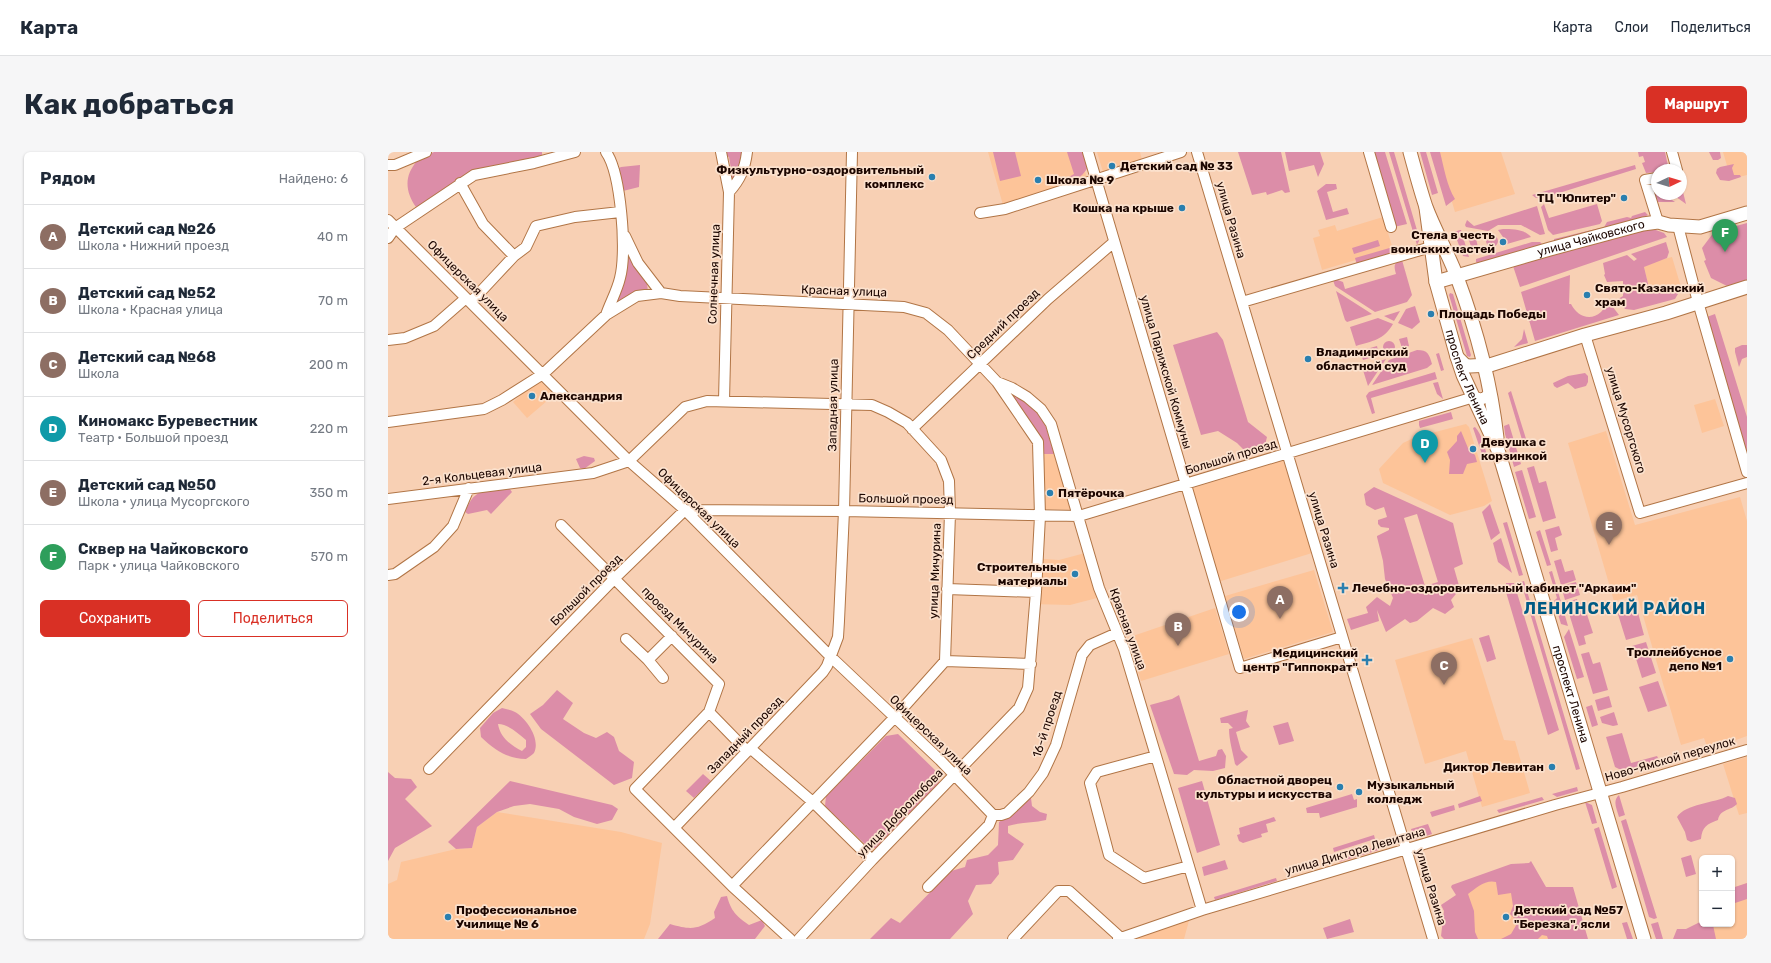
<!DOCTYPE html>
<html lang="ru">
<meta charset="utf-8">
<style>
:root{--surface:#fff;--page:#f6f6f7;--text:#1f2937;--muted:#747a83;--line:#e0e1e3;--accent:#d93025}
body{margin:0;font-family:Rubik,sans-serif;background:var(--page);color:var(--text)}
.controls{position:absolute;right:12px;bottom:12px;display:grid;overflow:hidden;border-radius:6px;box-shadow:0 1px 3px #0004}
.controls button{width:36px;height:36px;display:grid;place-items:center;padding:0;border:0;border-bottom:1px solid var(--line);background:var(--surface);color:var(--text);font:20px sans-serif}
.compass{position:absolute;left:1263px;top:12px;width:36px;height:36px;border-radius:50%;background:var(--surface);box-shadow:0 1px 3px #0004;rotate:86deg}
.you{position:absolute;left:851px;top:460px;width:14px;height:14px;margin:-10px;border:3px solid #fff;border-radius:50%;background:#1a73e8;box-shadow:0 0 0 6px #1a73e833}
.badge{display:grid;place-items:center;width:26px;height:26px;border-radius:50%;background:var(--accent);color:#fff;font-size:13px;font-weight:700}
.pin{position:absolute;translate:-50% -33px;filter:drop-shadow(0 1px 2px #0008)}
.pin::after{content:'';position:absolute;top:21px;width:14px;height:12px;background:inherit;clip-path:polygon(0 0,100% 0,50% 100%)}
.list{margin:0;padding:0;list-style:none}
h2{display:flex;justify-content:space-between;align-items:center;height:52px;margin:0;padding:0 16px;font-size:17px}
h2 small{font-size:13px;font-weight:400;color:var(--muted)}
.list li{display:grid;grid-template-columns:26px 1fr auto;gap:12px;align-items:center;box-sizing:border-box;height:64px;padding:0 16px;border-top:1px solid var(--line)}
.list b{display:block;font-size:15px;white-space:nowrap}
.list p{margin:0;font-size:13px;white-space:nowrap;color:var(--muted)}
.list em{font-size:13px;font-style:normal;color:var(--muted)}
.actions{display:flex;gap:8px;padding:12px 16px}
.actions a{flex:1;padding:9px 0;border:1px solid var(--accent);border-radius:6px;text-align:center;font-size:14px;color:var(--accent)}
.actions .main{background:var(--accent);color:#fff}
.map{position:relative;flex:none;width:1359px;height:787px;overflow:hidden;border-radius:6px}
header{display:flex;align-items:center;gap:24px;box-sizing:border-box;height:56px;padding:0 20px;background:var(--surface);border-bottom:1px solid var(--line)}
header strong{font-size:19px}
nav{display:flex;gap:22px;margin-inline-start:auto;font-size:14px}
.intro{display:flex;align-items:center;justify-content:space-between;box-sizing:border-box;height:96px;padding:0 24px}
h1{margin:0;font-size:28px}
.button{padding:10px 18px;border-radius:6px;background:var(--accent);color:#fff;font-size:14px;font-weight:700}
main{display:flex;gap:24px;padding:0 24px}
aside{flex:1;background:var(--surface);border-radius:6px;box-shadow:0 1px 3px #0004}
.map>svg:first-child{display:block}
</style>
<header>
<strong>Карта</strong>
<nav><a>Карта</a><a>Слои</a><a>Поделиться</a></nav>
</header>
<div class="intro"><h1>Как добраться</h1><a class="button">Маршрут</a></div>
<main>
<aside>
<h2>Рядом<small>Найдено: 6</small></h2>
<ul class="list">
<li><span class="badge" style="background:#8d6e63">A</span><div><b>Детский сад №26</b><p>Школа · Нижний проезд</p></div><em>40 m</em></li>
<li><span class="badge" style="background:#8d6e63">B</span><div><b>Детский сад №52</b><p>Школа · Красная улица</p></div><em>70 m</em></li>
<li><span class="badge" style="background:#8d6e63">C</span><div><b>Детский сад №68</b><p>Школа</p></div><em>200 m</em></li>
<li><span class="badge" style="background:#0f9aa8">D</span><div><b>Киномакс Буревестник</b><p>Театр · Большой проезд</p></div><em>220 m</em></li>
<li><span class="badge" style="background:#8d6e63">E</span><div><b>Детский сад №50</b><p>Школа · улица Мусоргского</p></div><em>350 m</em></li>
<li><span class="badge" style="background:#2e9e5b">F</span><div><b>Сквер на Чайковского</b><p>Парк · улица Чайковского</p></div><em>570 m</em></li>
</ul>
<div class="actions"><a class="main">Сохранить</a><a>Поделиться</a></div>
</aside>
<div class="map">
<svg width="1359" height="787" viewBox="0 0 1359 787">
<rect width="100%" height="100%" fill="#f8d0b4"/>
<!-- built -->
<path fill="#fdc499" d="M600 0H691L699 26 615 53Z
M709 0H752L754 8 715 20Z
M1049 0H1113L1127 42 1067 60Z
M1335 0H1359V23L1343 27Z
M995 65 1005 97 934 118 925 86 932 84 930 78 947 73 949 79Z
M1284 105 1293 135 1285 139 1271 141 1262 140 1256 115 1265 110Z
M151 228 166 243 139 266 125 250Z
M1327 247 1336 274 1314 281 1306 253Z
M1078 272 1081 275 1104 349 1096 354 1062 363 995 331 991 317 1015 291 1028 285Z
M1218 279 1247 373 1352 345 1359 369V584L1320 598 1316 586 1293 593 1249 443 1226 449 1180 291Z
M671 301 686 358 654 357 652 302Z
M895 308 924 401 830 430 802 337Z
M697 401 709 446 682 453 642 452 644 406 671 408Z
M926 418 945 480 856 507 837 444Z
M827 456 841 502 753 529 739 486Z
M1084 486 1116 588 1127 589 1142 641 1094 655 1078 599 1037 612 1007 508Z
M1359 605V661L1351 663 1335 612Z
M109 660 233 680 274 691 262 772 256 787H0V732L9 728 13 710 68 697 84 696 89 675Z
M1141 712 1164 787H1085L1069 735Z
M1359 731V787H1327L1322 772H1344V736Z
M802 765 796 787H744Z"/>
<!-- green -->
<path fill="#dc8da8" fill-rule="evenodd" d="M46 0H154V6L90 18 60 34 35 53 28 55C17 39 16 24 29 9 33 5 41 3 46 0Z
M337 0H356L354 13 342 34 340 19 343 17 341 5 337 3Z
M605 0H627L633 24 612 29Z
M679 0H695L700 15C694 26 684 31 673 34L674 29 686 22Z
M850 0H893L902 40 897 41 894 38 879 43 878 40 864 43Z
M897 0H932L936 12 930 25 926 13 901 19Z
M984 0H997L1019 72 1006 75Z
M1001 0H1006L1031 85V89L1029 93Z
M1032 0H1038L1050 41 1044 43Z
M1042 0H1052C1056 16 1059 34 1067 47L1058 54Z
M1250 0H1277L1281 18H1269V20L1258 21 1254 11 1257 10 1255 4 1251 5Z
M1321 0H1332L1333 6 1330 8H1325Z
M1346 12 1344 16 1346 23H1352L1353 25 1341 29 1332 28 1328 21 1329 17 1332 15Z
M252 13 251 35 235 39 229 17 233 15Z
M1247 13 1248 17 1155 46H1148L1144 43Z
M938 32H948L949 37 939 40 945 60 959 56 961 62 938 68 929 39Z
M1293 32 1298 52 1284 42H1293Z
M1263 33 1269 38V42H1275L1287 50H1268Z
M1156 52 1161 66 1209 52 1214 69 1212 72 1165 83 1160 78 1153 55Z
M1149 54 1157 82 1152 83 1133 73H1110L1100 79 1078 75 1077 73 1079 68 1086 74Z
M1257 60 1260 63 1256 65 1215 77 1219 70 1239 65 1243 66 1244 64Z
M1359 71V129L1339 134 1323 126 1316 109 1318 108 1314 96 1326 80Z
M1212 76 1206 81 1166 89V87Z
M1115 77C1125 77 1136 77 1143 85L1119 92 1115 85 1110 78Z
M1265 77 1276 81 1279 85 1132 135 1125 114 1238 79Z
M1072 78H1073L1081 105 1075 104 1066 80Z
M1083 81 1087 82 1091 100 1087 102 1084 97 1079 83Z
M1098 89a6 6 0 1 1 12 0a6 6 0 1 1-12 0Z
M990 88 992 94 966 102 964 96Z
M1144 90H1152L1155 93 1092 114 1088 110V107Z
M1278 90 1281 100 1279 106 1256 115 1262 140 1272 141 1285 139 1290 142 1287 147 1246 158 1237 157 1230 147 1235 144V129L1219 130 1216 123 1217 122 1215 111 1239 103 1246 109 1249 107 1243 102Z
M1005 95 1007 102 969 113 967 106Z
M241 103 259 132 260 139 226 152 239 104Z
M1014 108 1024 143 1019 150 987 160 947 134 945 128 947 127 955 130 957 137 1008 122C1006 115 1005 110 1014 108Z
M1182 123 1181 152H1183C1189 164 1202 170 1213 160 1216 157 1218 153 1221 150L1231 163 1147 189 1133 140Z
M948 139 984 162 959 170 957 168Z
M1062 141 1065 142 1083 203 1082 205 1079 204 1061 143Z
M1027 154 1032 170 1024 177 1010 171 1018 157Z
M1012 159 1006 169 996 164Z
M1327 162 1359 265V307L1316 166Z
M990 166 1005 172C996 188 984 189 968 194L962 175Z
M1136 177 1140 191 1126 195 1134 187Z
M829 180 835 188 860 270 879 285 876 297 859 301 849 291 830 279 813 283 785 193Z
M1019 185 1021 194 1014 196 1011 187Z
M995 195a6 6 0 1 1 12 0a6 6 0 1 1-12 0Z
M1354 193H1359V205L1354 207 1351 215 1347 200V196Z
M989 194 991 203 975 208 972 199Z
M1029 198C1040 198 1041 202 1044 212L1039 216 984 233 1001 208Z
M1051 201 1056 218 1053 219 1048 202Z
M998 207 980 234 974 215Z
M1047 220 1049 227 983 246 987 261 984 262 978 244 981 240Z
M1197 221 1200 224V230L1198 234 1187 237 1180 231 1169 236 1166 234 1165 231 1180 224Z
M1050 230 1055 247 1049 242 1045 231Z
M1123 239 1139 290 1135 291 1120 241Z
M627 241 655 265 666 302H656L653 286 623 246Z
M1063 260 1065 267 1032 276 1031 273V269Z
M1121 272 1133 312 1126 315 1117 282 1116 274Z
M1087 275C1094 283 1096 293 1099 303L1096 308 1085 276Z
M1073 279 1080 296 1087 303 1089 310 1079 312 1075 322H1061L1062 308 1059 300 1069 289V284Z
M196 304 206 306 207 309 196 317 192 316 188 307Z
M1146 314 1151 331 1158 329 1168 366 1155 370 1139 316Z
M1134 318 1148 365 1141 367 1127 320Z
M986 335 1065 371 1075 412 1066 416 1072 437 1063 448 1066 455 1057 462 1045 456 1029 469 1022 471 1017 467 998 480 989 458 991 469 963 478 959 467 980 461 978 455 989 445 1002 454 1005 446 997 427 995 409 989 385V384L1001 378V376L993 375 990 372V368L999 365 996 355 987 358 978 353 976 342ZM1029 362 1050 430 1037 434 1016 366Z
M121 336 124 340 103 362 99 358 80 362 77 360C87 335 97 339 121 336Z
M1102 352 1112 381 1103 388 1094 360Z
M1119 370 1135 423 1131 424 1115 371Z
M1171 374 1174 383 1167 386 1170 398 1163 400 1157 378Z
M1152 378 1163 413 1159 414 1148 380Z
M1113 386 1124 421 1110 410 1105 391Z
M1173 407 1177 420 1185 418 1188 428 1173 433 1166 409Z
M1164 419 1180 474 1173 472 1166 449 1169 446 1161 420Z
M1136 429 1192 617 1188 618 1133 430Z
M1188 430 1192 443 1177 448 1173 434Z
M1118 431H1126L1171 578 1160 583 1118 440Z
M1189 447 1190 451 1195 450 1205 481 1196 484 1198 492 1191 494 1179 455 1182 454H1179L1178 450Z
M1248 453 1256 483 1238 488 1229 459Z
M1181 477 1196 525 1189 527 1176 485Z
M1101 483 1108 507 1099 510 1091 486Z
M1258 490 1268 521 1254 526 1244 494Z
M1201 500 1205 512 1212 510 1220 538 1205 542 1193 502Z
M1270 529 1279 554 1260 560 1251 535Z
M169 538 185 551 175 567 196 581 208 586 219 580 226 585 231 599 246 610 244 626 226 633 153 577 142 562 155 553Z
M791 543 811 609 828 604 830 598 834 597 838 604 837 616 825 619 806 618 799 623 786 622 762 553 784 547Z
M1221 544 1224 555 1210 559 1207 548Z
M1204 553 1210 573 1204 575 1198 555Z
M114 556C118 557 123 558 127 560 138 566 153 587 146 601 144 603 141 605 138 607 118 606 108 599 93 585L92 576 105 561ZM110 572C120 572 130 581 138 588V595L134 599C122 593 112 585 110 572Z
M860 558 858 569 862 575 848 580 853 598 860 605 849 614 847 612C845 601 841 588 841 577L845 576 840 571H833L832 566Z
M1226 560 1230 573 1225 574 1214 571 1212 565Z
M900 570 906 589 891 593 885 574Z
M1234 581 1243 611 1269 604 1272 610 1237 620 1227 615 1218 585Z
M510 582 551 622V634L490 696H481L437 654 438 644 498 584Z
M0 620 7 626 23 627 29 635 17 647 44 674 7 696 0 709Z
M315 622 323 629 306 646 298 639Z
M122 629 224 653 230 657 224 668 209 672 186 665 171 657 142 652 126 654 109 660 89 675 84 696 68 697 60 690Z
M814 629 832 693 809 701 790 636Z
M1189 635 1190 639 1169 645 1164 642Z
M964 642 966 648 969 647V655L932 666 931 661H919L918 656Z
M1231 643 1237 663 1231 665C1229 657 1224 649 1231 643Z
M1092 644 1094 649 1071 656 1070 652Z
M1340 644 1347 646 1349 652C1342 659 1332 657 1330 668 1319 672 1314 675 1313 687L1303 690 1299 688 1297 680 1289 665C1297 652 1327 651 1340 644Z
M1154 645 1156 648 1111 661 1109 658Z
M638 646H643L644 654 652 660 659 662 658 668C645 671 633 670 620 674V681L636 692 625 708 610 710 611 722 603 732 588 733 580 749 585 762 562 787H482L503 766 512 771 563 719 577 715 579 708 600 703 610 693 611 670 628 658Z
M1197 650 1204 653 1209 671 1204 672Z
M1066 653 1067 658 1044 665 1042 660Z
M886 665 888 669 878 672 880 680 873 682 874 685 855 691 851 689 849 683 852 682 851 676Z
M1238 667 1269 766 1266 767 1261 765 1233 669Z
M1040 672 1044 682 1026 688 1023 677Z
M1211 675 1229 735 1224 737 1206 677Z
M986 683 987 687 946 700 945 696Z
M990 694 991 698 951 710 950 706Z
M1303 703 1308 722 1298 725 1293 706Z
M837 708 840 717 816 724 814 715Z
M1143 709 1158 735H1185L1200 787H1160L1159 784 1154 783 1150 787H1113L1123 782 1130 770 1122 762 1125 754 1123 741 1110 743 1108 730C1098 727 1088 736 1080 742L1086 759 1087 780 1090 787H1056L1053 784 1056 759 1053 753 1068 743 1063 735 1064 733 1123 712 1141 711Z
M888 726 889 729 827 748 826 745Z
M1359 731V747L1344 752V736Z
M339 744C343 759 348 764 361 773L374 768 377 774 367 787H270L282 772C303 778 309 778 327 766L326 760 333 745Z
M962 767 966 780 939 787 935 776Z
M1314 769V772L1325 773 1328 787H1285L1289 777H1298Z
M1239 770 1245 787H1239L1234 771Z
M1270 770 1275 787H1268L1263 772Z"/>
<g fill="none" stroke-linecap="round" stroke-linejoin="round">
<defs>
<path id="minor" d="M333 0 341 40 336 249
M700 0 852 516 954 485
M809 0 1045 787
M981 0 1003 75
M1284 0 1289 18
M0 13H7L38 0
M1269 26 1257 28 1270 70
M72 31 95 72 126 104
M341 40C352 28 357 17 359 0
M592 61 617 57 793 0
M0 68 241 309 297 358 443 505 552 608 605 663
M1290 74 1310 150 1359 320
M237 84 250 111 273 141
M0 86 7 76 86 23 146 11 187 0
M83 150 126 104 138 95 148 74 187 65 232 60
M854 150 1043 95
M218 163C222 151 229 139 232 126 239 100 233 21 218 0
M1197 183 1252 361 1359 331
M0 188 17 186 46 174 78 146
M0 270 96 257 114 248 155 222 218 163 249 144 273 141 292 144 516 155 538 161 560 178 609 230 624 236 639 245 653 257 663 272 711 436 736 497 814 758
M524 277 660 147 726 90
M0 347 205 321 241 309 297 255 319 249 484 253 500 260 519 271 553 308 561 329 562 361 557 509 506 566 344 734
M173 373 331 532 321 560 247 637 344 734 402 787
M0 423 7 422 46 395 65 374 81 336
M559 437 648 440
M238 487 260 508 284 484
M260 508 275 526
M557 509 643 512
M321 560 359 599
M362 596 426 651 484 708
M768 604 709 620 702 631 721 703 756 726 801 714
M41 617 227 426 297 358 456 359 691 364 1086 245 1095 247 1102 240
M605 663H613L619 661 641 640 655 621 668 593 694 503 702 493 729 481
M286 676 435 520 439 514 450 485 451 469 456 359 464 0
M540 735 601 673 605 663
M411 787 484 708 631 556 640 536 648 440 652 364 650 290 609 230
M625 787 670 739H681L734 787
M730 787 814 758 1167 653 1234 635 1359 598"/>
<g id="major">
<path d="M1022 0C1027 18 1032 37 1038 55 1047 79 1060 101 1069 125 1088 176 1103 231 1109 286"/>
<path id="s1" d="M1038 56 1048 130 1069 205 1075 223 1110 298 1256 787"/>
<path id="s2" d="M1048 130 1162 97 1255 72 1270 70 1281 73 1312 75 1359 61"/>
<path d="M1069 205 1077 213 1082 214 1102 213 1197 183 1278 161 1359 135"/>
</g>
</defs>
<!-- minor casing -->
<use href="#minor" stroke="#b17546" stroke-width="12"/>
<!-- major casing -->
<use href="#major" stroke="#b17546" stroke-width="15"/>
<!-- minor -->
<use href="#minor" stroke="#fff" stroke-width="10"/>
<!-- major -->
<use href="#major" stroke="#fff" stroke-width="13"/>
</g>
<!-- markers -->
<g fill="#2a7faf" stroke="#fbe1cd" stroke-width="1.5">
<circle cx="724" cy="14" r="4"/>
<circle cx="544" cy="25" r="4"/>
<circle cx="650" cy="28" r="4"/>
<circle cx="1236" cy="46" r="4"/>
<circle cx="794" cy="56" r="4"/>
<circle cx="1115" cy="90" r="4"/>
<circle cx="1199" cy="143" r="4"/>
<circle cx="1043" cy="162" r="4"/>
<circle cx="920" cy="207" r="4"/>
<circle cx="144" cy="244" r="4"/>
<circle cx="1085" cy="297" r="4"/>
<circle cx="662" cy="341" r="4"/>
<circle cx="687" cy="422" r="4"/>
<path d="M953 430h4v4h4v4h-4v4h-4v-4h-4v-4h4z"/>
<circle cx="1342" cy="507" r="4"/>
<path d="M977 502h4v4h4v4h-4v4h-4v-4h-4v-4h4z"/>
<circle cx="1164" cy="615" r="4"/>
<circle cx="952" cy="635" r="4"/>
<circle cx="971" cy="640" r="4"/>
<circle cx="60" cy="765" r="4"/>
<circle cx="1118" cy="765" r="4"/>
</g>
<g text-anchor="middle" stroke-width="3.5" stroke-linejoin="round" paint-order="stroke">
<!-- poi labels -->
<g font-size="12" font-weight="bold" fill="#1c0600" stroke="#fbe1cd" text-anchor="start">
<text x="732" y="18">Детский сад № 33</text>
<text x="536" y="22" text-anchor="end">Физкультурно-оздоровительный<tspan x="536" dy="14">комплекс</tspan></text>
<text x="658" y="32">Школа № 9</text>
<text x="1228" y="50" text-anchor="end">ТЦ "Юпитер"</text>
<text x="786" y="60" text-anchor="end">Кошка на крыше</text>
<text x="1107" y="87" text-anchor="end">Стела в честь<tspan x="1107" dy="14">воинских частей</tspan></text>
<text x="1207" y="140">Свято-Казанский<tspan x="1207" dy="14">храм</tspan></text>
<text x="1051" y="166">Площадь Победы</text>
<text x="928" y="204">Владимирский<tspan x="928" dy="14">областной суд</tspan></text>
<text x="152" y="248">Александрия</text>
<text x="1093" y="294">Девушка с<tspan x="1093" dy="14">корзинкой</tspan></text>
<text x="670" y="345">Пятёрочка</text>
<text x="679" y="419" text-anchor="end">Строительные<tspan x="679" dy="14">материалы</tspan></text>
<text x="964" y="440">Лечебно-оздоровительный кабинет "Аркаим"</text>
<text x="1334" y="504" text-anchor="end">Троллейбусное<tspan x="1334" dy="14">депо №1</tspan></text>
<text x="970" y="505" text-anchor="end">Медицинский<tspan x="970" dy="14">центр "Гиппократ"</tspan></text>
<text x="1156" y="619" text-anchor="end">Диктор Левитан</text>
<text x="944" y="632" text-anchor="end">Областной дворец<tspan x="944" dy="14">культуры и искусства</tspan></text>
<text x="979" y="637">Музыкальный<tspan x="979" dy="14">колледж</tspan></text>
<text x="68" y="762">Профессиональное<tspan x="68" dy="14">Училище № 6</tspan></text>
<text x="1126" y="762">Детский сад №57<tspan x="1126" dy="14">"Березка", ясли</tspan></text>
</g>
<!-- street labels -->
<g font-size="12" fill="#1c0600" stroke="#fbe1cd">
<text transform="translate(843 68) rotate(74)" y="4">улица Разина</text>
<text dy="4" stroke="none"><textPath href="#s2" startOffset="161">улица Чайковского</textPath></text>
<text transform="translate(326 122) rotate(-88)" y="4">Солнечная улица</text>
<text transform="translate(80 129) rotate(45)" y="4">Офицерская улица</text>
<text transform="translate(456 139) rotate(2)" y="4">Красная улица</text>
<text transform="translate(615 172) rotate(-44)" y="4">Средний проезд</text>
<text transform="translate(778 220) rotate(74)" y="4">улица Парижской Коммуны</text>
<text dy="4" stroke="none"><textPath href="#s1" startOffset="175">проспект Ленина</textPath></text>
<text transform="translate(445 253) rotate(-89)" y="4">Западная улица</text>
<text transform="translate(1238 268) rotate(73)" y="4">улица Мусоргского</text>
<text transform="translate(843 305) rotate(-17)" y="4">Большой проезд</text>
<text transform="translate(94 322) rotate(-7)" y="4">2-я Кольцевая улица</text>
<text transform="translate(518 347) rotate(1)" y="4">Большой проезд</text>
<text transform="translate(311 356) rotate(44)" y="4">Офицерская улица</text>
<text transform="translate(936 378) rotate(73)" y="4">улица Разина</text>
<text transform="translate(547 419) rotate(-88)" y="4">улица Мичурина</text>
<text transform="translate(198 438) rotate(-45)" y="4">Большой проезд</text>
<text transform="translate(292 473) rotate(45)" y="4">проезд Мичурина</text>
<text transform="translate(740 477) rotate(70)" y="4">Красная улица</text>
<text dy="4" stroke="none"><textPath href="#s1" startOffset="509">проспект Ленина</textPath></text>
<text transform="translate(659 572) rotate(-72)" y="4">16-й проезд</text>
<text transform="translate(357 583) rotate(-46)" y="4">Западный проезд</text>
<text transform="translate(543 583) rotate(44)" y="4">Офицерская улица</text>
<text transform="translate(1282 607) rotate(-16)" y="4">Ново-Ямской переулок</text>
<text transform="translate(512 661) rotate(-46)" y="4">улица Добролюбова</text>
<text transform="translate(967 699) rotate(-16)" y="4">улица Диктора Левитана</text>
<text transform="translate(1043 735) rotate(73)" y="4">улица Разина</text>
</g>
<!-- district labels -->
<g font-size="16" font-weight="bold" letter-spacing="1" fill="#005b85" stroke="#fbe1cd">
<text x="1227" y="462">ЛЕНИНСКИЙ РАЙОН</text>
</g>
</g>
</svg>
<div class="controls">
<button>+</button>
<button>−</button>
</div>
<svg class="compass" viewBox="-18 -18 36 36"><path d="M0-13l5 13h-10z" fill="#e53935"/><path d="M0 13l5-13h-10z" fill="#747a83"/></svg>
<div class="you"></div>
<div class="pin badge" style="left:892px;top:467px;background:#8d6e63">A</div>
<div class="pin badge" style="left:790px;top:494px;background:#8d6e63">B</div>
<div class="pin badge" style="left:1056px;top:533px;background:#8d6e63">C</div>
<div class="pin badge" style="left:1037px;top:311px;background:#0f9aa8">D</div>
<div class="pin badge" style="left:1221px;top:393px;background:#8d6e63">E</div>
<div class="pin badge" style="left:1337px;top:100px;background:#2e9e5b">F</div>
</div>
</main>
